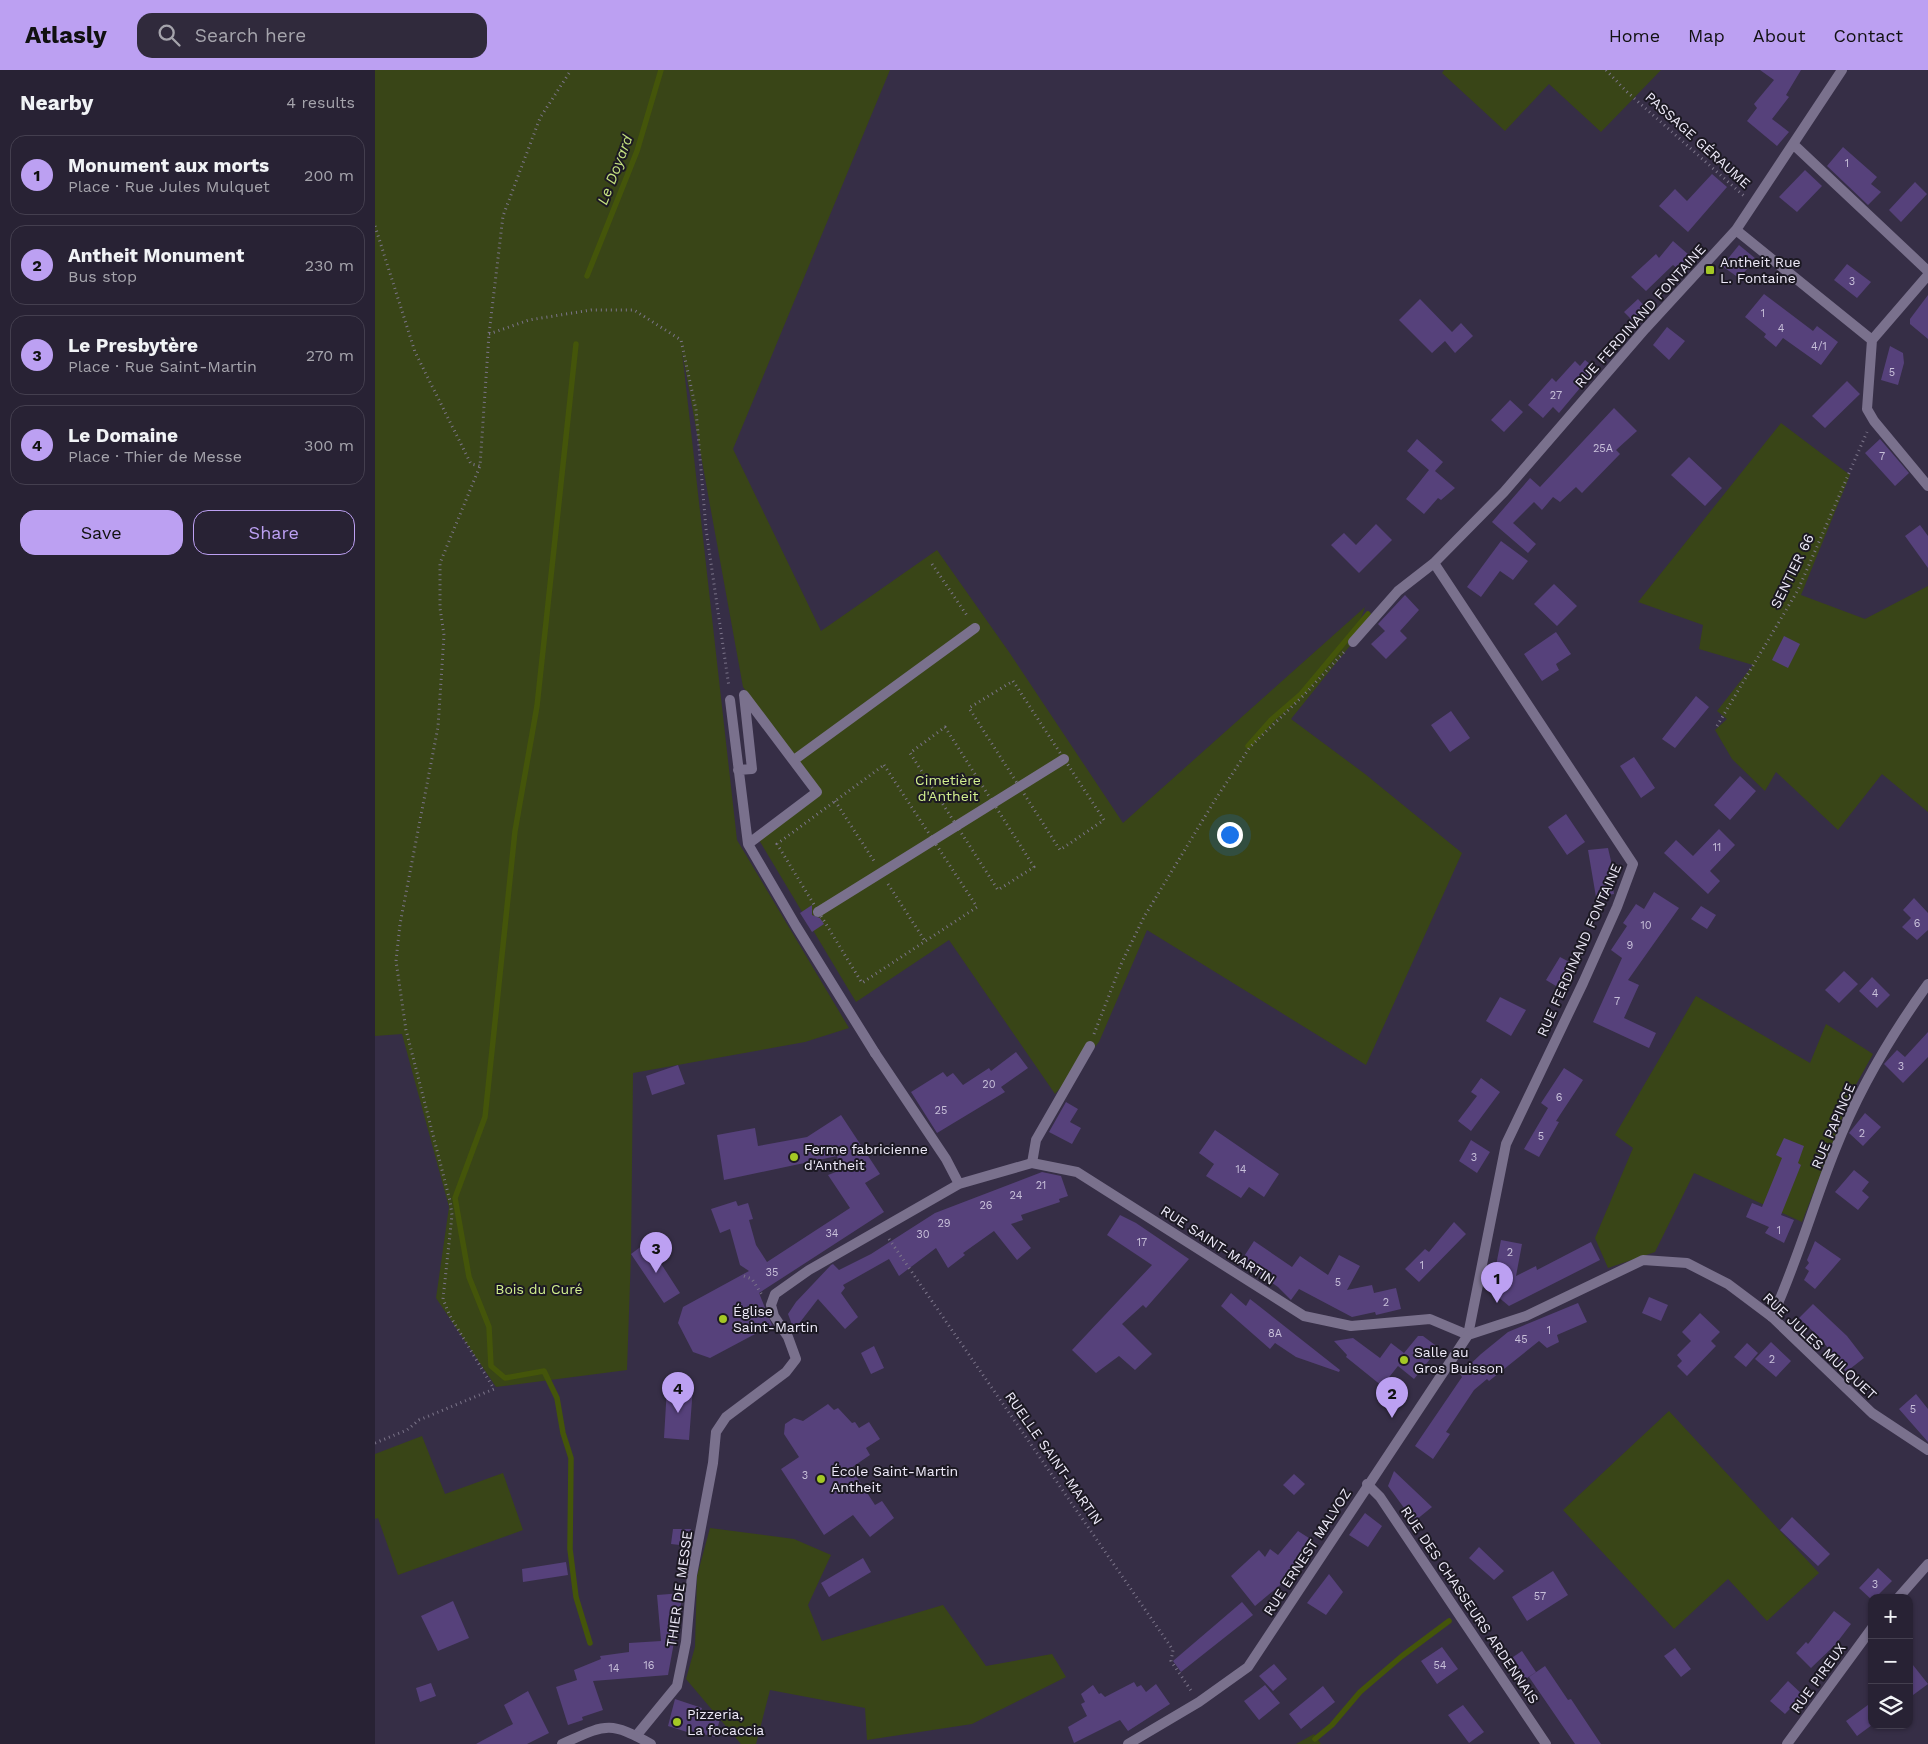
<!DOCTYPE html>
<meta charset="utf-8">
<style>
:root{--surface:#282234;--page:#302a3c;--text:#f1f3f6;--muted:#a5a4ac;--line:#443f4f;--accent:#bca0f2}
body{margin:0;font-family:"Work Sans",sans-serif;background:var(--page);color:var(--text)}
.controls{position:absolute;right:15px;bottom:15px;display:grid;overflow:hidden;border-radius:10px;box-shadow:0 1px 4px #0004}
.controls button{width:45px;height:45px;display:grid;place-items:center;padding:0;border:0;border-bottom:1px solid var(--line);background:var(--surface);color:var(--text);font:25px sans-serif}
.you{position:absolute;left:854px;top:764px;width:18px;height:18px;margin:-12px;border:4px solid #fff;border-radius:50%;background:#1a73e8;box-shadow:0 0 0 8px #1a73e833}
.badge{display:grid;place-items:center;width:32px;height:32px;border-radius:50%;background:var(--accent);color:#111;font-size:16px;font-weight:700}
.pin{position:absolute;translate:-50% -41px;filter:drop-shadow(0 1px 2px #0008)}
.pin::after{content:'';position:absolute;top:26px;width:18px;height:15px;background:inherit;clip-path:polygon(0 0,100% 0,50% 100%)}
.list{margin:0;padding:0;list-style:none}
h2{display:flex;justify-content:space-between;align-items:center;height:65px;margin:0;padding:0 20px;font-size:21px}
h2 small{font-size:16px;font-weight:400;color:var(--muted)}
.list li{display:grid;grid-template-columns:32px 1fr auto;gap:15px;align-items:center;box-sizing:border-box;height:80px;margin:0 10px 10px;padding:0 10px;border:1px solid var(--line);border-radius:15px}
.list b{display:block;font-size:19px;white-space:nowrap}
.list p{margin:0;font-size:16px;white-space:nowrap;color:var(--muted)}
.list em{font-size:16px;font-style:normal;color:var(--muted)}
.actions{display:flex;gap:10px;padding:15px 20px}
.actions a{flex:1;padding:11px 0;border:1px solid var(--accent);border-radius:15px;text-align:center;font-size:18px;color:var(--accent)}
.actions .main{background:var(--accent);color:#111}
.icon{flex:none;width:28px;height:28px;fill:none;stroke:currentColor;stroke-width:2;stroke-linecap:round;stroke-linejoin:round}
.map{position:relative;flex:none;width:1553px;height:1674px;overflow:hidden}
header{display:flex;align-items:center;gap:30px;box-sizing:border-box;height:70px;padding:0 25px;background:var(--accent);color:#111}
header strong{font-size:24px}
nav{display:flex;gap:28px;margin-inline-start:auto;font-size:18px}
.search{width:350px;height:45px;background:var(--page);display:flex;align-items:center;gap:12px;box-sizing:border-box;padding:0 18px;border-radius:15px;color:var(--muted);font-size:19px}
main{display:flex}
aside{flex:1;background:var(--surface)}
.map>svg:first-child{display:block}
</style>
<header>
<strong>Atlasly</strong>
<div class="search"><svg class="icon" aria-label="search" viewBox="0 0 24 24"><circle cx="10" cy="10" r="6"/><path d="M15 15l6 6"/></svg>Search here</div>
<nav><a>Home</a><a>Map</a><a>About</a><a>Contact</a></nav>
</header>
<main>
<aside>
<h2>Nearby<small>4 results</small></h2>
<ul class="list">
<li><span class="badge">1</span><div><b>Monument aux morts</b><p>Place · Rue Jules Mulquet</p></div><em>200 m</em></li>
<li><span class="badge">2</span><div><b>Antheit Monument</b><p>Bus stop</p></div><em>230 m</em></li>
<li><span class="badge">3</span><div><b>Le Presbytère</b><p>Place · Rue Saint-Martin</p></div><em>270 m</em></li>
<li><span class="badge">4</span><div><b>Le Domaine</b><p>Place · Thier de Messe</p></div><em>300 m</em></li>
</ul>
<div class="actions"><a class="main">Save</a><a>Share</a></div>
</aside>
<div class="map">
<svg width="1553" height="1674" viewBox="0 0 1553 1674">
<rect width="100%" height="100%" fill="#362e46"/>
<!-- green -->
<path fill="#394517" d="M0 0H515L358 379 446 561 562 480 634 582 748 753 990 537 978 572 916 649 990 704 1087 783 991 995 772 860 724 972 680 1024 574 870 481 932 384 770 445 722 368 617 307 281 362 770 474 958 430 972 258 1003 256 1184 252 1300 121 1317 61 1228 74 1137 27 964 0 966Z
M1069 0H1286L1226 62 1174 14 1130 61 1067 3Z
M1406 353 1475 405 1426 525 1490 549 1553 516V742L1507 704 1463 760 1401 702 1390 721 1357 689 1340 660 1352 649 1342 641 1378 595 1324 579 1328 555 1263 532Z
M1321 926 1435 993 1451 954 1498 984 1478 1020 1427 1152 1319 1103 1280 1182 1233 1198 1220 1168 1258 1078 1240 1065Z
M1294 1341 1444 1503 1392 1551 1353 1509 1299 1559 1188 1440Z
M47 1366 70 1424 128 1403 148 1460 23 1505 3 1448 0 1449V1384Z
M335 1458 419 1469 456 1485 433 1535 447 1571 568 1535 611 1596 677 1584 691 1607 597 1654 492 1670 490 1638 395 1620 381 1674H366L311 1609 320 1577 322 1506Z
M939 1664 946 1674H921Z"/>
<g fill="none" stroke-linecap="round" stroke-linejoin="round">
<!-- stream -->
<path stroke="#44550a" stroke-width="5.5" d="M212 206 262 81 286 0
M201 274 162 636 140 761 110 1047 80 1128 94 1207 114 1257 116 1296 130 1308 169 1301 182 1328 188 1363 196 1388 195 1479 201 1527 215 1573
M873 676 896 650 926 624 993 544
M940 1669 957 1655 985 1622 1027 1586 1074 1551"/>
</g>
<!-- building -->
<path fill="#56417b" d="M1385 0H1426L1411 25 1414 27 1397 49 1414 62 1402 76 1372 51 1382 38 1379 34 1399 10Z
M1468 77 1502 107 1496 114 1506 122 1493 135 1452 96Z
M1430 100 1447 116 1422 142 1404 127Z
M1337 104 1352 117 1313 162 1284 136 1300 119 1312 131Z
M1540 112 1552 124 1526 152 1514 140Z
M1298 171 1314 185 1303 199 1298 195 1271 221 1256 207 1281 184 1284 188Z
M1364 175 1381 189 1364 208 1347 196Z
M1472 194 1496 212 1482 228 1459 210Z
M1389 224 1438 261 1442 256 1463 272 1446 295 1408 268 1401 277 1389 267 1391 264 1370 247Z
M1553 225V269L1535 254V249Z
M1045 229 1077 262 1086 253 1098 266 1080 283 1070 271 1057 283 1024 250Z
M1263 229 1273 240 1260 253 1249 242Z
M1292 257 1310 271 1294 290 1278 275Z
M1515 276 1528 283 1529 293 1523 315 1506 310Z
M1210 290 1221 299 1184 343 1178 337 1168 348 1153 335 1177 308 1181 312 1200 291 1205 296Z
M1472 311 1485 324 1450 358 1437 346Z
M1135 330 1148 342 1129 362 1116 350Z
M1239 338 1262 361 1241 380 1245 384 1207 423 1201 417 1185 432 1178 427 1167 440 1159 432 1138 453 1161 474 1153 483 1117 452 1155 408 1165 417Z
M1042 369 1068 392 1060 401 1080 418 1066 430 1063 428 1049 444 1031 429 1054 400 1032 381Z
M1505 369 1534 403 1520 416 1490 383Z
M1314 387 1347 418 1330 436 1296 405Z
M1001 454 1017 470 984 503 956 475 969 463 981 475Z
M1545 455 1553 466V498L1530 466Z
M1126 471 1153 491 1138 510 1125 501 1106 527 1092 517Z
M1179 514 1202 536 1182 556 1159 534Z
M1030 525 1044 540 1025 561 1032 568 1011 589 996 574 1010 561 1003 554Z
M1181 562 1196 584 1181 594 1184 600 1167 611 1149 584Z
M1409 566 1425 574 1413 598 1397 590Z
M1321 626 1334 637 1300 678 1287 669Z
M1076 641 1095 668 1075 682 1056 655Z
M1259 687 1280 718 1266 728 1245 696Z
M1365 706 1381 721 1355 750 1339 735Z
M1191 744 1210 772 1192 785 1173 757Z
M1344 759 1360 775 1335 801 1345 811 1333 824 1289 783 1301 770 1318 786Z
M1233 778 1239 804 1236 805 1239 824 1221 827 1213 780Z
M1279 822 1304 838 1253 910 1264 915 1249 948 1281 963 1274 978 1218 952 1247 888 1236 880 1252 856 1248 853 1261 834 1269 839Z
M1539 828 1553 843V860L1542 870 1527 857 1536 848 1528 840Z
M437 835V845L445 848 449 854 437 862 425 843Z
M1326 836 1341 845 1332 859 1316 849Z
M1185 887 1200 895 1186 919 1171 910Z
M1469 901 1483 914 1464 933 1450 920Z
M1497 907 1515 925 1502 938 1484 921Z
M1125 927 1151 940 1136 966 1111 951Z
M1553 962V987L1528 1013 1509 994 1522 980 1530 987Z
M641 982 653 998 626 1017 630 1022 562 1063 536 1022 568 1002 572 1007 578 1003 588 1015 614 998 616 1001Z
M303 995 310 1014 277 1025 271 1006Z
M1189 998 1208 1010 1181 1051 1184 1052 1164 1087 1149 1079 1173 1038 1166 1033Z
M1106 1008 1125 1022 1096 1061 1083 1051 1102 1026 1096 1022Z
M691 1032 703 1039 695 1052 706 1058 697 1074 674 1062Z
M1490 1043 1506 1057 1488 1076 1474 1063Z
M466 1045 505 1104 490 1113 509 1142 384 1223 397 1255 335 1288 318 1282 303 1253 308 1237 374 1201 365 1195 355 1159 345 1163 336 1139 361 1131 363 1136 373 1133 378 1149 374 1150 381 1175 392 1192 475 1138 453 1105 466 1100 462 1086 349 1110 342 1065 380 1058 383 1076 432 1067Z
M840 1060 904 1104 889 1127 874 1117 866 1128 831 1106 839 1094 824 1083Z
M1409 1068 1429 1076 1423 1093 1426 1095 1406 1145 1419 1150 1409 1173 1390 1163 1394 1157 1371 1147 1377 1133 1387 1137 1407 1088 1401 1085Z
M1096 1070 1115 1082 1102 1103 1084 1091Z
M1479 1100 1494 1112 1487 1121 1494 1127 1483 1140 1460 1122Z
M667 1102 686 1106 693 1126 684 1129 685 1132 646 1145 648 1150 636 1154 656 1178 642 1190 619 1161 588 1183 590 1185 573 1198 561 1178 524 1206 514 1189 468 1215 470 1218 466 1223 483 1247 470 1259 443 1229 419 1260 413 1244 421 1232 456 1195 458 1194 464 1200 496 1184 560 1143Z
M745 1145 761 1153 814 1189 771 1238 768 1235 747 1254 777 1284 760 1300 744 1286 721 1303 697 1280 777 1195 732 1165Z
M1079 1152 1091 1164 1044 1212 1030 1199 1050 1179 1054 1182Z
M1126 1170 1147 1174 1141 1206 1161 1196 1162 1200 1216 1172 1225 1190 1134 1236 1116 1221Z
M879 1171 917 1197 925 1186 953 1205 964 1185 985 1196 972 1220 997 1215 999 1223 1021 1218 1026 1239 1001 1245 1000 1242 977 1247 924 1219 916 1230 903 1217 866 1191Z
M1440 1171 1466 1189 1440 1219 1429 1210 1434 1201 1430 1198 1434 1193 1432 1190Z
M272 1172 305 1223 289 1233 256 1184Z
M856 1223 871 1236 875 1229 965 1300 964 1302 921 1287 900 1273 895 1279 846 1236Z
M1274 1227 1293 1235 1286 1251 1267 1243Z
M1203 1233 1212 1252 1182 1265 1184 1272 1172 1278 1164 1271 1114 1311 1112 1309 1099 1320 1071 1362 1075 1364 1058 1389 1040 1376 1087 1307 1085 1304 1106 1284 1133 1262Z
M1438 1234 1472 1266 1489 1288 1471 1302 1446 1269 1424 1248Z
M1325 1243 1345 1262 1336 1271 1341 1276 1312 1306 1302 1296 1307 1291 1302 1285 1316 1271 1307 1262Z
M1043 1266H1048L1064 1278 1039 1309 1023 1296 1007 1316 971 1287 972 1285 959 1271 978 1268 1005 1288 1016 1273 1029 1283Z
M1396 1272 1416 1291 1401 1307 1380 1289Z
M1372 1273 1383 1283 1371 1297 1359 1287Z
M499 1276 509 1298 496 1304 486 1283Z
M292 1317H318L314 1370 289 1368Z
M1541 1324 1553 1339V1372L1524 1339Z
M453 1334 459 1340 463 1338 477 1353 480 1352 484 1358 494 1352 505 1369 491 1378 495 1385 476 1398 500 1435 507 1431 519 1448 495 1467 478 1445 449 1465 406 1399 424 1387 409 1364 410 1354 419 1348 428 1351Z
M1019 1401 1057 1437 1041 1450 1032 1442 1013 1416Z
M919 1404 930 1414 919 1425 908 1415Z
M990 1443 1007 1456 993 1477 974 1465Z
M1417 1447 1455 1484 1443 1496 1405 1460Z
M298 1459H316L314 1476 296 1474Z
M923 1461 937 1470 916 1506 880 1536 856 1506 884 1480 890 1487 895 1479 903 1485Z
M1104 1477 1129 1501 1119 1510 1094 1488Z
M488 1488 496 1502 454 1527 446 1513Z
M191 1492 193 1505 148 1512 147 1499Z
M1503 1498 1517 1511 1500 1528H1497V1530L1484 1518Z
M1178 1501 1193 1525 1152 1551 1137 1527Z
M954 1504 968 1522 951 1545 932 1533Z
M308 1523 293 1605 218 1611 228 1640 207 1647 208 1650 193 1655 181 1617 202 1610 199 1600 226 1589 225 1586 254 1582V1573L286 1571 282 1525Z
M78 1531 94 1568 63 1581 46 1546Z
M867 1532 878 1545 806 1602 798 1591Z
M1459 1541 1476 1554 1460 1575 1436 1598 1421 1583 1431 1572 1433 1574Z
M1067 1577 1083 1599 1062 1614 1046 1591Z
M1300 1578 1316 1599 1306 1607 1289 1586Z
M1147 1581 1161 1602 1146 1612 1132 1591Z
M1534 1590 1553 1614 1534 1628Z
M899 1594 912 1609 898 1621 884 1606Z
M1170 1596 1193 1630 1196 1629 1226 1674H1200L1154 1607Z
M1413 1611 1428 1625 1410 1644 1395 1631Z
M759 1612 762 1617 766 1615 771 1622 781 1614 795 1634 753 1661 745 1650 699 1673 693 1657 712 1646 706 1634 710 1632 706 1624 718 1615 724 1624 726 1623 730 1627Z
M56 1613 61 1626 45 1632 41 1618Z
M890 1615 905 1633 884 1650 869 1631Z
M948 1616 960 1632 926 1659 914 1644Z
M153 1621 174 1663 152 1674H101L138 1654 129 1635Z
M300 1629 327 1638 325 1644 345 1649 340 1667 312 1660V1662L293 1656Z
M1497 1632V1655L1482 1666 1471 1651Z
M1088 1635 1109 1662 1094 1673 1073 1645Z"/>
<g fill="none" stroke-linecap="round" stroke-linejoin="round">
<!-- path -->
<path stroke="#7c758a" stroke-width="3" stroke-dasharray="1 4" stroke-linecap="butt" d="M1231 0 1251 21 1369 126
M0 156 40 282 96 394 105 396 114 264 128 146 165 48 196 0
M114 264 154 250 216 240H259L306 270 321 340 331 459 354 617
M557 494 593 547
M638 611 729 750 685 780 594 638Z
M1342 656 1423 520 1492 362
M570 657 659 797 623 820 535 683Z
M509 695 602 837 487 913 402 774Z
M460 731 499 791
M513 814 550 871
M719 964 747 892 769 847 840 730 875 677 929 625 969 582
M514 1169 798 1580 796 1591 817 1622
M369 1206 377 1209 387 1225
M0 1373 32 1360 44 1350 119 1319 75 1246 68 1229 77 1145 75 1131 31 960 21 891 25 854 63 657 69 565 65 538V493L105 396"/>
<!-- service -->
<path stroke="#7a718d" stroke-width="10" d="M355 630 373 774 421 856 500 983
M419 690 600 558
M363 700 377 699 369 625 442 722 373 774
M443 842 689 689
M657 1093 661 1070 715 976"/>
<!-- minor -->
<path stroke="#7a718d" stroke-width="10" d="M1418 74 1553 201
M1361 160 1497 270
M1497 270 1492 339 1499 351 1553 416
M1497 270 1553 205
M978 572 1023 521 1059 493 1129 422 1270 259 1361 160 1467 0
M500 983 571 1089 584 1114
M1397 1247C1422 1193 1438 1135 1460 1080 1483 1021 1516 965 1553 914
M992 1414 1005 1427 1171 1674
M1523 1528 1553 1494
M261 1666 302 1616 311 1572 317 1505 338 1393 341 1362 351 1347 411 1302 421 1289 413 1267 399 1246 396 1235 400 1224 434 1200 584 1114 657 1093 702 1102 929 1246 976 1256 1055 1249 1093 1265 1131 1074 1208 913 1242 837 1258 794 1059 493
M1412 1674 1497 1558"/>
<!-- tertiary -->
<path stroke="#7a718d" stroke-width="10" d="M187 1674C230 1655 233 1650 276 1674
M753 1674 824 1632 873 1597 1093 1265 1151 1246 1268 1190 1312 1193 1353 1214 1397 1247 1497 1343 1553 1380"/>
</g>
<!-- markers -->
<g fill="#a4c825" stroke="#1c1923" stroke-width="2">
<rect x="1330" y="195" width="10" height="10" rx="2.5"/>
<circle cx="419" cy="1087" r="5"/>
<circle cx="348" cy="1249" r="5"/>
<circle cx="1029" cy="1290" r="5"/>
<circle cx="446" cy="1409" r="5"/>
<circle cx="302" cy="1652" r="5"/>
</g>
<g text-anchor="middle" stroke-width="4" stroke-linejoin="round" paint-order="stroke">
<!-- number labels -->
<g font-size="11" fill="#c8c0da">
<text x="1472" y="97">1</text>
<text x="1477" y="215">3</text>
<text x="1388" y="247">1</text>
<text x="1406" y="262">4</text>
<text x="1444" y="280">4/1</text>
<text x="1517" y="306">5</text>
<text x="1181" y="329">27</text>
<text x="1228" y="382">25A</text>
<text x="1507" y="390">7</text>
<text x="1342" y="781">11</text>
<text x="1542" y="857">6</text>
<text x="1271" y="859">10</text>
<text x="1255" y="879">9</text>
<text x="1500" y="927">4</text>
<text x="1242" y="935">7</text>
<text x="1526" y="1000">3</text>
<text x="614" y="1018">20</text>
<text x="1184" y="1031">6</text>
<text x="566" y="1044">25</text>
<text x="1487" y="1067">2</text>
<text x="1166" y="1070">5</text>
<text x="1099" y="1091">3</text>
<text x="866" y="1103">14</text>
<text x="666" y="1119">21</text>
<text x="641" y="1129">24</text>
<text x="611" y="1139">26</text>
<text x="569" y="1157">29</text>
<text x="1404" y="1164">1</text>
<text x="457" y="1167">34</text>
<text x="548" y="1168">30</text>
<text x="767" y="1176">17</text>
<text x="1135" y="1186">2</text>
<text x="1047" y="1199">1</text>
<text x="397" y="1206">35</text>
<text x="963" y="1216">5</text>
<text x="1011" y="1236">2</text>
<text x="1174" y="1264">1</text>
<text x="900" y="1267">8A</text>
<text x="1146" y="1273">45</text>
<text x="1397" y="1293">2</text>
<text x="1538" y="1343">5</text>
<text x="430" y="1409">3</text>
<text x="1500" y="1518">3</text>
<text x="1165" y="1530">57</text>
<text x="274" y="1599">16</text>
<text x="1065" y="1599">54</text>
<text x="239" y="1602">14</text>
</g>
<!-- street labels -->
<g font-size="14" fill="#eeeaf9" stroke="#1c1923">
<text transform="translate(1323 70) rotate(42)" y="5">PASSAGE GÉRAUME</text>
<text transform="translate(1265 246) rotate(-48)" y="5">RUE FERDINAND FONTAINE</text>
<text transform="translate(1417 501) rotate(-64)" y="5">SENTIER 66</text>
<text transform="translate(1204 880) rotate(-66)" y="5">RUE FERDINAND FONTAINE</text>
<text transform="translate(1458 1056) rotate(-67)" y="5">RUE PAPINCE</text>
<text transform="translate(843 1175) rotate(33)" y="5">RUE SAINT-MARTIN</text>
<text transform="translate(1445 1276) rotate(43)" y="5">RUE JULES MULQUET</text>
<text transform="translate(679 1388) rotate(55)" y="5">RUELLE SAINT-MARTIN</text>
<text transform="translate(932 1482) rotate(-57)" y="5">RUE ERNEST MALVOZ</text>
<text transform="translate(304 1519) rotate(-82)" y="5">THIER DE MESSE</text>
<text transform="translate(1095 1535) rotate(56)" y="5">RUE DES CHASSEURS ARDENNAIS</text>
<text transform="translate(1443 1608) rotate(-54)" y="5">RUE PIREUX</text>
</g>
<!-- poi labels -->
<g font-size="14" fill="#eeeaf9" stroke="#1c1923" text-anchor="start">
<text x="1345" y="197">Antheit Rue<tspan x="1345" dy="16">L. Fontaine</tspan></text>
<text x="429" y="1084">Ferme fabricienne<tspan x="429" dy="16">d'Antheit</tspan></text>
<text x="358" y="1246">Église<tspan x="358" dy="16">Saint-Martin</tspan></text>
<text x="1039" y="1287">Salle au<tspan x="1039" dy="16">Gros Buisson</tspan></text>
<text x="456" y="1406">École Saint-Martin<tspan x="456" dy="16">Antheit</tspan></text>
<text x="312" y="1649">Pizzeria,<tspan x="312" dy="16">La focaccia</tspan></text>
</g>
<!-- park labels -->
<g font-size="14" fill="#d3f08f" stroke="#1c1923">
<text x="573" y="715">Cimetière<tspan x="573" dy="16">d'Antheit</tspan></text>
<text x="164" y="1224">Bois du Curé</text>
</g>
<!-- water labels -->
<g font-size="15" font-style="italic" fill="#c5e281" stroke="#1c1923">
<text transform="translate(240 100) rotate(-69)" y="5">Le Doyard</text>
</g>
</g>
</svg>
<div class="controls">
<button>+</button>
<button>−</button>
<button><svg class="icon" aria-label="layers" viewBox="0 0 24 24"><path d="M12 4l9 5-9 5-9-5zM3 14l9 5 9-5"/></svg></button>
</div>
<div class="you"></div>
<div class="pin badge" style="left:1122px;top:1233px">1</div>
<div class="pin badge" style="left:1017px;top:1348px">2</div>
<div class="pin badge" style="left:281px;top:1203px">3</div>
<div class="pin badge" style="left:303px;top:1343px">4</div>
</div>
</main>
